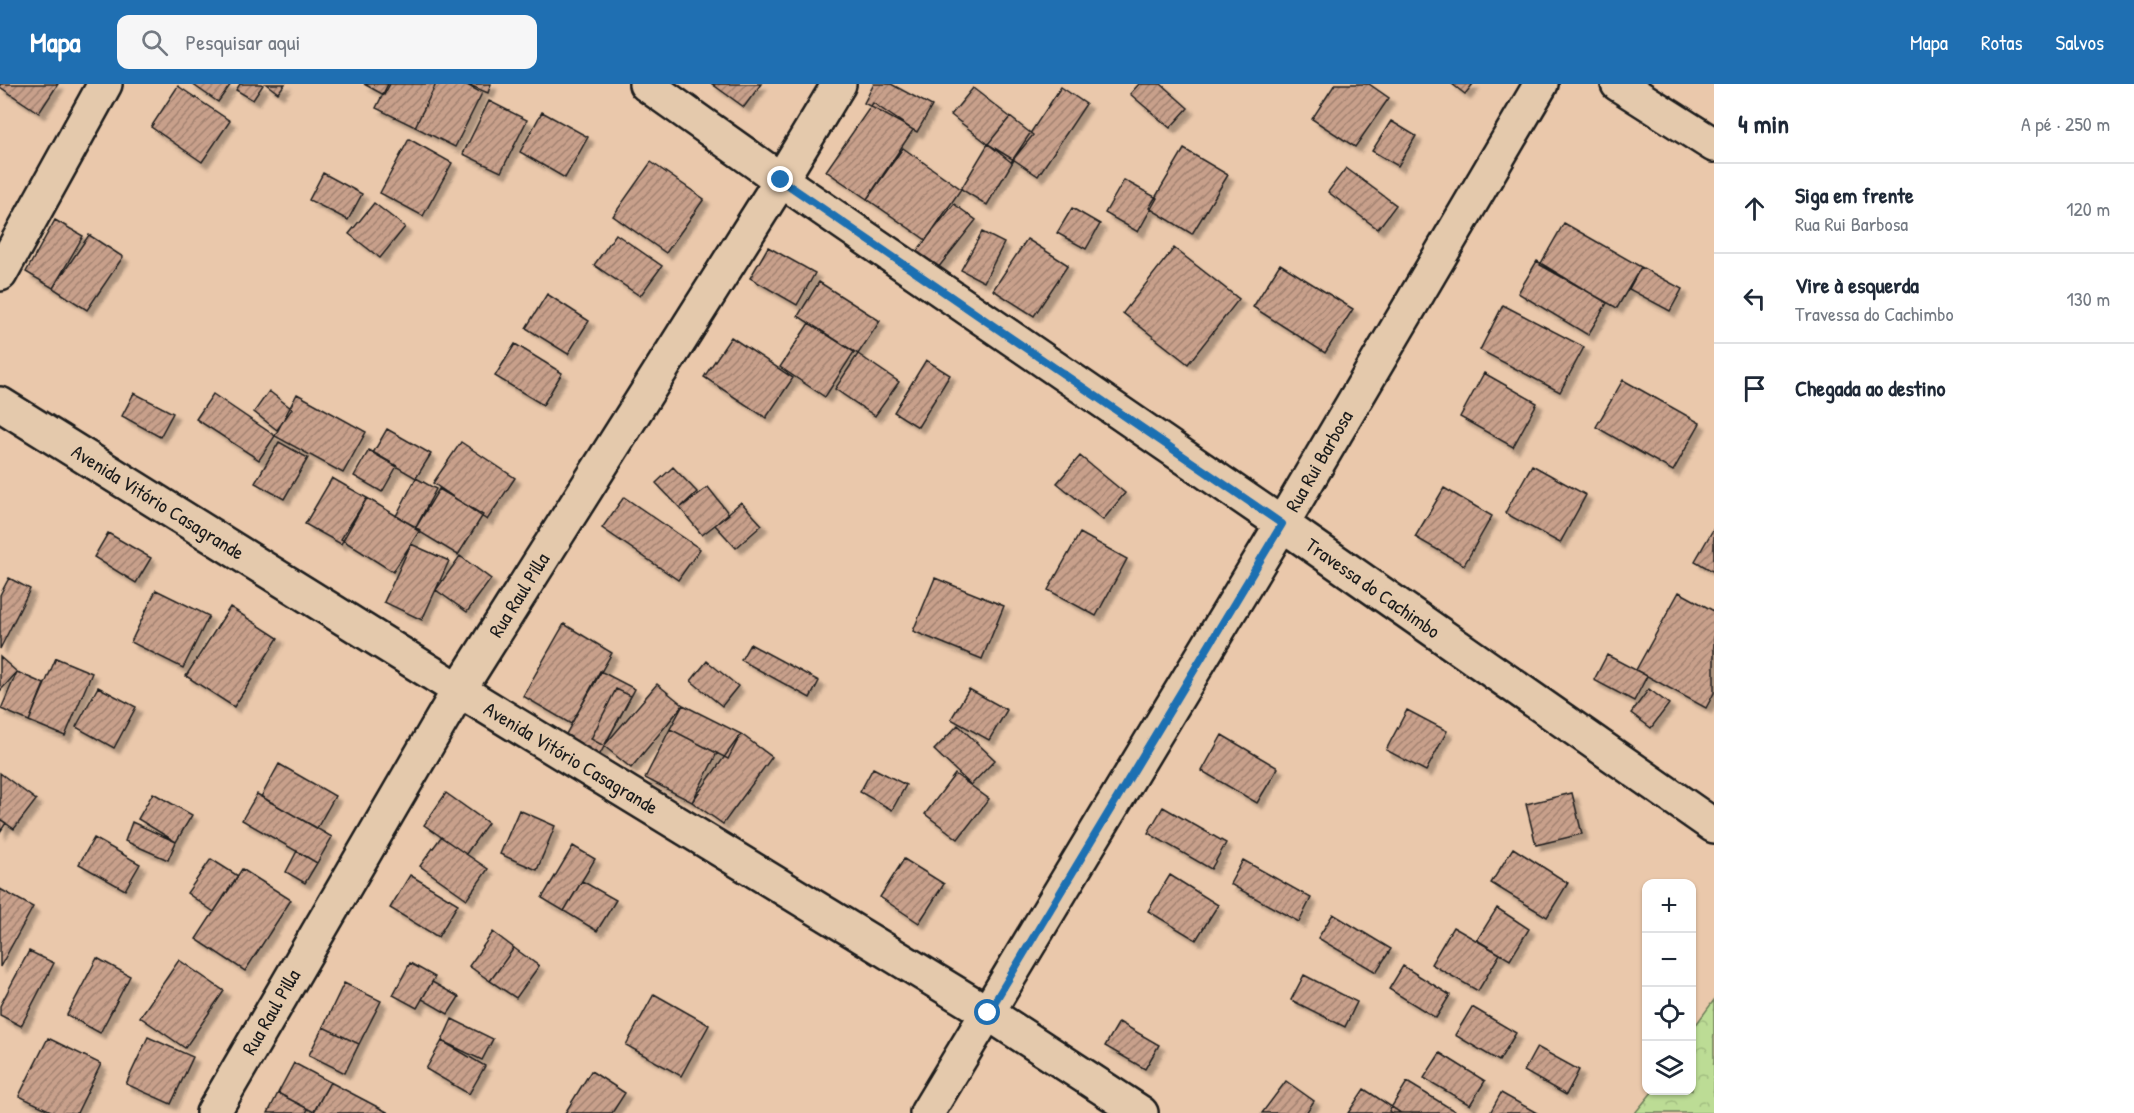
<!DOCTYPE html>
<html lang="pt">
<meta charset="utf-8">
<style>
:root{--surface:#fff;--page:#f6f6f7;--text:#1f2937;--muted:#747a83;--line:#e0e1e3;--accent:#1f6fb2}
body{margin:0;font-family:"Patrick Hand",sans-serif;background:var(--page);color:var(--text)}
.controls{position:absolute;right:18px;bottom:18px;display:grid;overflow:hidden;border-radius:12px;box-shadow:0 2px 4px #0004}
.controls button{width:54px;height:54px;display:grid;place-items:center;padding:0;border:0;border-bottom:2px solid var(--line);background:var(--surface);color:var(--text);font:30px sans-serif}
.stop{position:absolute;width:18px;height:18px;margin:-14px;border:4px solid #1f6fb2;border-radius:50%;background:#fff}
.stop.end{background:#1f6fb2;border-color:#fff;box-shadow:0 2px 6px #0008}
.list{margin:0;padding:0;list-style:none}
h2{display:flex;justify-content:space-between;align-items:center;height:78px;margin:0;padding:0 24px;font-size:26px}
h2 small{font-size:20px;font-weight:400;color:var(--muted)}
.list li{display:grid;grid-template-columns:39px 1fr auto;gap:18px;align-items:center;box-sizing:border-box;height:90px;padding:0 24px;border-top:2px solid var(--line)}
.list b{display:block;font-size:22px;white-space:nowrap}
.list p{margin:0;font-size:20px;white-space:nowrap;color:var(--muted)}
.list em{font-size:20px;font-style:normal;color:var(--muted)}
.icon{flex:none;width:33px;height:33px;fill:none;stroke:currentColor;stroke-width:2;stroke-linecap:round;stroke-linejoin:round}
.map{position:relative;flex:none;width:1714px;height:1029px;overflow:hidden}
header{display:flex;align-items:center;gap:36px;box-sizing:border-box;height:84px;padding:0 30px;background:var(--accent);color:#fff}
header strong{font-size:28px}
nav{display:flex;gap:33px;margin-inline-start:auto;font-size:21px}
.search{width:420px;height:54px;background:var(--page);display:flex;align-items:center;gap:15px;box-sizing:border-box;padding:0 21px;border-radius:12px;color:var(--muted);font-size:22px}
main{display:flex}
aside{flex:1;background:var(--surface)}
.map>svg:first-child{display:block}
</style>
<header>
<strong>Mapa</strong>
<div class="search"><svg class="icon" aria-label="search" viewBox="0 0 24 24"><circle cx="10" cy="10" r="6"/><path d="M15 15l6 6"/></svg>Pesquisar aqui</div>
<nav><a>Mapa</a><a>Rotas</a><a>Salvos</a></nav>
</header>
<main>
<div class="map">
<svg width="1714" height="1029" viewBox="0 0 1714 1029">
<defs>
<pattern id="forest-crowns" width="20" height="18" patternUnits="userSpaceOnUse" patternTransform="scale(1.5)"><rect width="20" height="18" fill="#bcdc95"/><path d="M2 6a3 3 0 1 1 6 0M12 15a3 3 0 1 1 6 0" fill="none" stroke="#a1bc80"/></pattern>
<pattern id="building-hatch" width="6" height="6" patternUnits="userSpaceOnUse" patternTransform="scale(1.5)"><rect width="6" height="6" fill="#c8a08b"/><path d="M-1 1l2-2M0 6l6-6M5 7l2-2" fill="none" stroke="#a28271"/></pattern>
<filter id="shadow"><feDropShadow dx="5.5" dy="5.5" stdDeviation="1.5" flood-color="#0004"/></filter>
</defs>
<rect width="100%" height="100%" fill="#eac8ab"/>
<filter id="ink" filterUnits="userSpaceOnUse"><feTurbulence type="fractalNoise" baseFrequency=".0167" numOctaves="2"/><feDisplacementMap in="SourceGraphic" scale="12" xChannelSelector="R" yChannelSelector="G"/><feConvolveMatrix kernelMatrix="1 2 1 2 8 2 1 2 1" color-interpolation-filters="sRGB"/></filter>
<g filter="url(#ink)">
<!-- forest -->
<path fill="url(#forest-crowns)" stroke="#6c7c58" stroke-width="1.5" d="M1714 916V1029H1635L1653 1007 1692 1006V946Z"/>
<!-- building -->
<path fill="url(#building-hatch)" stroke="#1c1c1c" stroke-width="1.5" filter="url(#shadow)" d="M0 0H58L39 29 0 3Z
M192 0H231L218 18Z
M240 0H261L263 1 253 16 236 6Z
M266 0H285L278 9Z
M364 0H390L384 11Z
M388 0H436L415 43 376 24Z
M436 0H465L482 9 455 63 415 43Z
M467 0H491L488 9Z
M712 0H761L744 23Z
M874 0H891L932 22 917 48 864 19Z
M1139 0H1161L1188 24 1170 44 1130 10Z
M1335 0H1369L1389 14 1355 63 1312 35Z
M1452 0H1473L1465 10Z
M178 2 230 37 202 78 151 43Z
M1061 3 1086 20 1038 92 1013 75Z
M973 4 1010 33 988 60 951 31Z
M489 17 527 36 501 88 463 70Z
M873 19 913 46 867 115 826 87Z
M542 28 588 53 565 94 520 68Z
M1010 33 1033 51 1011 78 988 60Z
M1391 37 1416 52 1398 82 1372 67Z
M409 55 452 79 423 132 380 109Z
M988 60 1014 76 987 121 961 105Z
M903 64 961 105 926 156 867 115Z
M1184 65 1228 91 1192 150 1149 124Z
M651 78 704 115 666 169 613 132Z
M1346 84 1396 121 1378 145 1328 108Z
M323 89 362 110 348 136 309 116Z
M1124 96 1157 114 1138 148 1105 129Z
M374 119 405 143 380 174 349 150Z
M954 120 976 136 934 189 913 172Z
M1072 124 1100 140 1086 165 1057 149Z
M55 136 83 152 53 204 26 188Z
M1564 139 1641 183 1617 224 1540 181Z
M982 148 1004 159 984 198 961 186Z
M616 150 662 182 640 212 594 181Z
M89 151 123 173 87 226 53 204Z
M1027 155 1068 181 1034 232 993 206Z
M768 163 815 189 797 221 750 194Z
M1174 164 1239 215 1188 280 1123 229Z
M1537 177 1607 219 1588 251 1518 209Z
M1280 180 1353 225 1325 269 1253 223Z
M1641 183 1682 205 1670 227 1629 205Z
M819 198 880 237 858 270 798 232Z
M547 210 589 237 568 270 526 244Z
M1503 221 1584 263 1560 308 1480 266Z
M809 239 854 268 825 313 780 283Z
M731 253 793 294 766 334 704 293Z
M515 260 562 289 543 321 495 292Z
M858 270 899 298 875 332 835 305Z
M926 276 950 291 918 343 894 328Z
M1484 289 1537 319 1513 363 1460 333Z
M1623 296 1700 339 1673 387 1596 343Z
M269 307 292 325 277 346 254 328Z
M134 309 173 329 160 353 122 332Z
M213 310 275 352 259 376 196 335Z
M297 310 366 348 343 389 275 352Z
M387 345 431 370 416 394 373 369Z
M279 358 308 374 284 415 255 399Z
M461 358 515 394 487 436 433 399Z
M369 366 397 382 382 408 354 392Z
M1080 372 1125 409 1103 436 1057 399Z
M1532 381 1586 411 1560 459 1505 429Z
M673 383 697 408 680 424 656 399Z
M332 394 367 414 341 460 305 440Z
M416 394 436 405 416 443 396 432Z
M708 403 729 430 702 451 680 424Z
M1444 404 1492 432 1464 481 1415 453Z
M439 405 483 431 458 471 415 445Z
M624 413 700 465 678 496 602 444Z
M367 414 420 446 393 488 341 455Z
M741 418 762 441 736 464 715 441Z
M1714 444V488L1695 477Z
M108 449 151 474 136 499 94 473Z
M1080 449 1127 475 1096 532 1048 506Z
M411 460 449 477 422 536 384 518Z
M460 472 491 495 467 528 436 506Z
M9 494 30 505 0 565V511Z
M935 494 1004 522 982 575 913 547Z
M156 506 209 532 183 584 131 558Z
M1679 508 1714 527V609L1706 624 1636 586Z
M230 523 278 554 234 623 186 592Z
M564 540 612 569 571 640 523 612Z
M750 560 819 597 810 614 741 576Z
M1607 571 1647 592 1634 617 1594 596Z
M0 573 17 588 0 607Z
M56 574 92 589 65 652 29 637Z
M707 577 738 602 722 622 691 597Z
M600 587 635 605 599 672 564 654Z
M17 588 44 600 29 637 1 625Z
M657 600 683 621 631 684 604 662Z
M98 603 136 623 114 664 76 643Z
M616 605 631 612 604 662 591 655Z
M969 605 1007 626 989 656 951 635Z
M1649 605 1669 620 1651 644 1631 629Z
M683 621 741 650 728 675 670 645Z
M1407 626 1447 647 1426 687 1386 666Z
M958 641 995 676 971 701 934 666Z
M670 645 717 669 692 718 645 694Z
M741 650 772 673 723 740 692 718Z
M1222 651 1278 684 1257 719 1202 687Z
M279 680 335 712 317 744 261 713Z
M873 684 906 701 892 726 860 708Z
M0 689 36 716 14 745 0 735Z
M955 690 989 715 958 755 925 730Z
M153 709 192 731 176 758 138 735Z
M446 709 488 739 466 770 424 741Z
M1572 709 1582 750 1536 761 1526 720Z
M257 710 332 753 317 779 242 736Z
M1163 723 1226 759 1211 785 1148 749Z
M519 726 555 742 537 786 500 770Z
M0 735 6 739 0 748Z
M132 738 176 758 168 776 125 757Z
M441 753 488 785 467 815 420 782Z
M94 754 140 780 125 806 79 780Z
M573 762 595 775 564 827 542 814Z
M1513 764 1568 799 1547 833 1491 799Z
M297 767 317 779 305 799 286 788Z
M211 775 238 792 214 828 187 809Z
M904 775 944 800 919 839 880 813Z
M1243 776 1311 814 1299 838 1230 800Z
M242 785 291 816 245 887 196 855Z
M410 791 458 820 438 853 390 824Z
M1170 791 1218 821 1196 856 1148 827Z
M582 797 616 816 597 847 564 827Z
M0 805 33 823 0 883Z
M1497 824 1529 845 1510 876 1477 856Z
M1333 830 1391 865 1376 888 1318 854Z
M1453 843 1500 870 1478 907 1431 880Z
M493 848 514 864 490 897 469 882Z
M514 864 539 882 516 914 490 897Z
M29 867 54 879 21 942 0 931V922Z
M97 874 130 892 100 949 67 931Z
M179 876 224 907 185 964 140 933Z
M410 879 435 893 417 924 393 911Z
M1403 882 1450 911 1436 934 1389 905Z
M1304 891 1357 918 1345 943 1291 916Z
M432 898 459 913 448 930 422 915Z
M344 899 381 917 359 960 323 943Z
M654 910 709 941 681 992 626 961Z
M1472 923 1516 949 1499 977 1455 951Z
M452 935 493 955 482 976 442 957Z
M1119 938 1159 961 1145 985 1105 962Z
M323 943 359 960 345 989 309 971Z
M148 953 193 973 171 1020 126 1000Z
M48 954 101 980 77 1029H55L19 1012Z
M442 957 485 982 469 1010 426 985Z
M1537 963 1579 986 1566 1011 1524 987Z
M1440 969 1485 997 1470 1021 1424 994Z
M294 979 330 998 314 1028 278 1009Z
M591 987 625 1009 612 1029H565Z
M1286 997 1314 1017 1306 1029H1262Z
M330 998 389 1029H313Z
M1407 998 1458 1029H1393L1389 1027Z
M1364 1005 1401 1029H1348Z
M278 1009 308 1025 306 1029H268Z
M1501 1009 1537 1029H1490Z"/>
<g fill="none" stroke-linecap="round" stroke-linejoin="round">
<defs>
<path id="minor" d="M646 0 781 96 1282 440 1714 742
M1618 0 1714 61
M0 190 105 0
M0 320 459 606 988 929 1141 1029
M213 1029 459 606 781 96 839 0"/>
<path id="tertiary" d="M927 1029 1282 440 1541 0"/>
</defs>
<!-- minor casing -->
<use href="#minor" stroke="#1c1c1c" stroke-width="38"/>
<!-- tertiary casing -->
<use href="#tertiary" stroke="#1c1c1c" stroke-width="38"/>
<!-- minor -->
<use href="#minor" stroke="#e4c9ac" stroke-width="33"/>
<!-- tertiary -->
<use href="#tertiary" stroke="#e4c9ac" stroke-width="33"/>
</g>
</g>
<g fill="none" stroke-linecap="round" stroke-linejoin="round" filter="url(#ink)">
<!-- route -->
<path stroke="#1f6fb2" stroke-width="8" d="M781 96 1282 440 988 929"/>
</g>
<g text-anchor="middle" stroke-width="6" stroke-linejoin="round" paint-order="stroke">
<!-- street labels -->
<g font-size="20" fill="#1c1c1c" stroke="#e4c9ac">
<text transform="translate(1319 377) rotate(-60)" y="7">Rua Rui Barbosa</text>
<text transform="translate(158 418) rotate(32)" y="7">Avenida Vitório Casagrande</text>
<text transform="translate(1373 504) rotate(35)" y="7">Travessa do Cachimbo</text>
<text transform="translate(519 511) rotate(-58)" y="7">Rua Raul Pilla</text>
<text transform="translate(571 674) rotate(31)" y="7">Avenida Vitório Casagrande</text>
<text transform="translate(271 928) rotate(-60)" y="7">Rua Raul Pilla</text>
</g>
</g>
</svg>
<div class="controls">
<button>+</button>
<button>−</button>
<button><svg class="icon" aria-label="locate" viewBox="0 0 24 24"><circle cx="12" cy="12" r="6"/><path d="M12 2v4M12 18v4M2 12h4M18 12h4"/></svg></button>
<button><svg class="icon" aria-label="layers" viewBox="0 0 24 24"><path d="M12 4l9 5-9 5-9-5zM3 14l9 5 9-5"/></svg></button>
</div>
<div class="stop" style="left:988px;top:929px"></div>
<div class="stop end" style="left:781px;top:96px"></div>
</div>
<aside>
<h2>4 min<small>A pé · 250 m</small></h2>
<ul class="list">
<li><svg class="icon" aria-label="ahead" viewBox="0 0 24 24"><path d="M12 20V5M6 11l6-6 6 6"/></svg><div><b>Siga em frente</b><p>Rua Rui Barbosa</p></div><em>120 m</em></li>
<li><svg class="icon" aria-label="left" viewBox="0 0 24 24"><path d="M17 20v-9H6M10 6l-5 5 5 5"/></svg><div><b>Vire à esquerda</b><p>Travessa do Cachimbo</p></div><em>130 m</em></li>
<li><svg class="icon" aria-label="arrive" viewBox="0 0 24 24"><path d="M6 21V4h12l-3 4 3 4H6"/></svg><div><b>Chegada ao destino</b></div></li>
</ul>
</aside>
</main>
